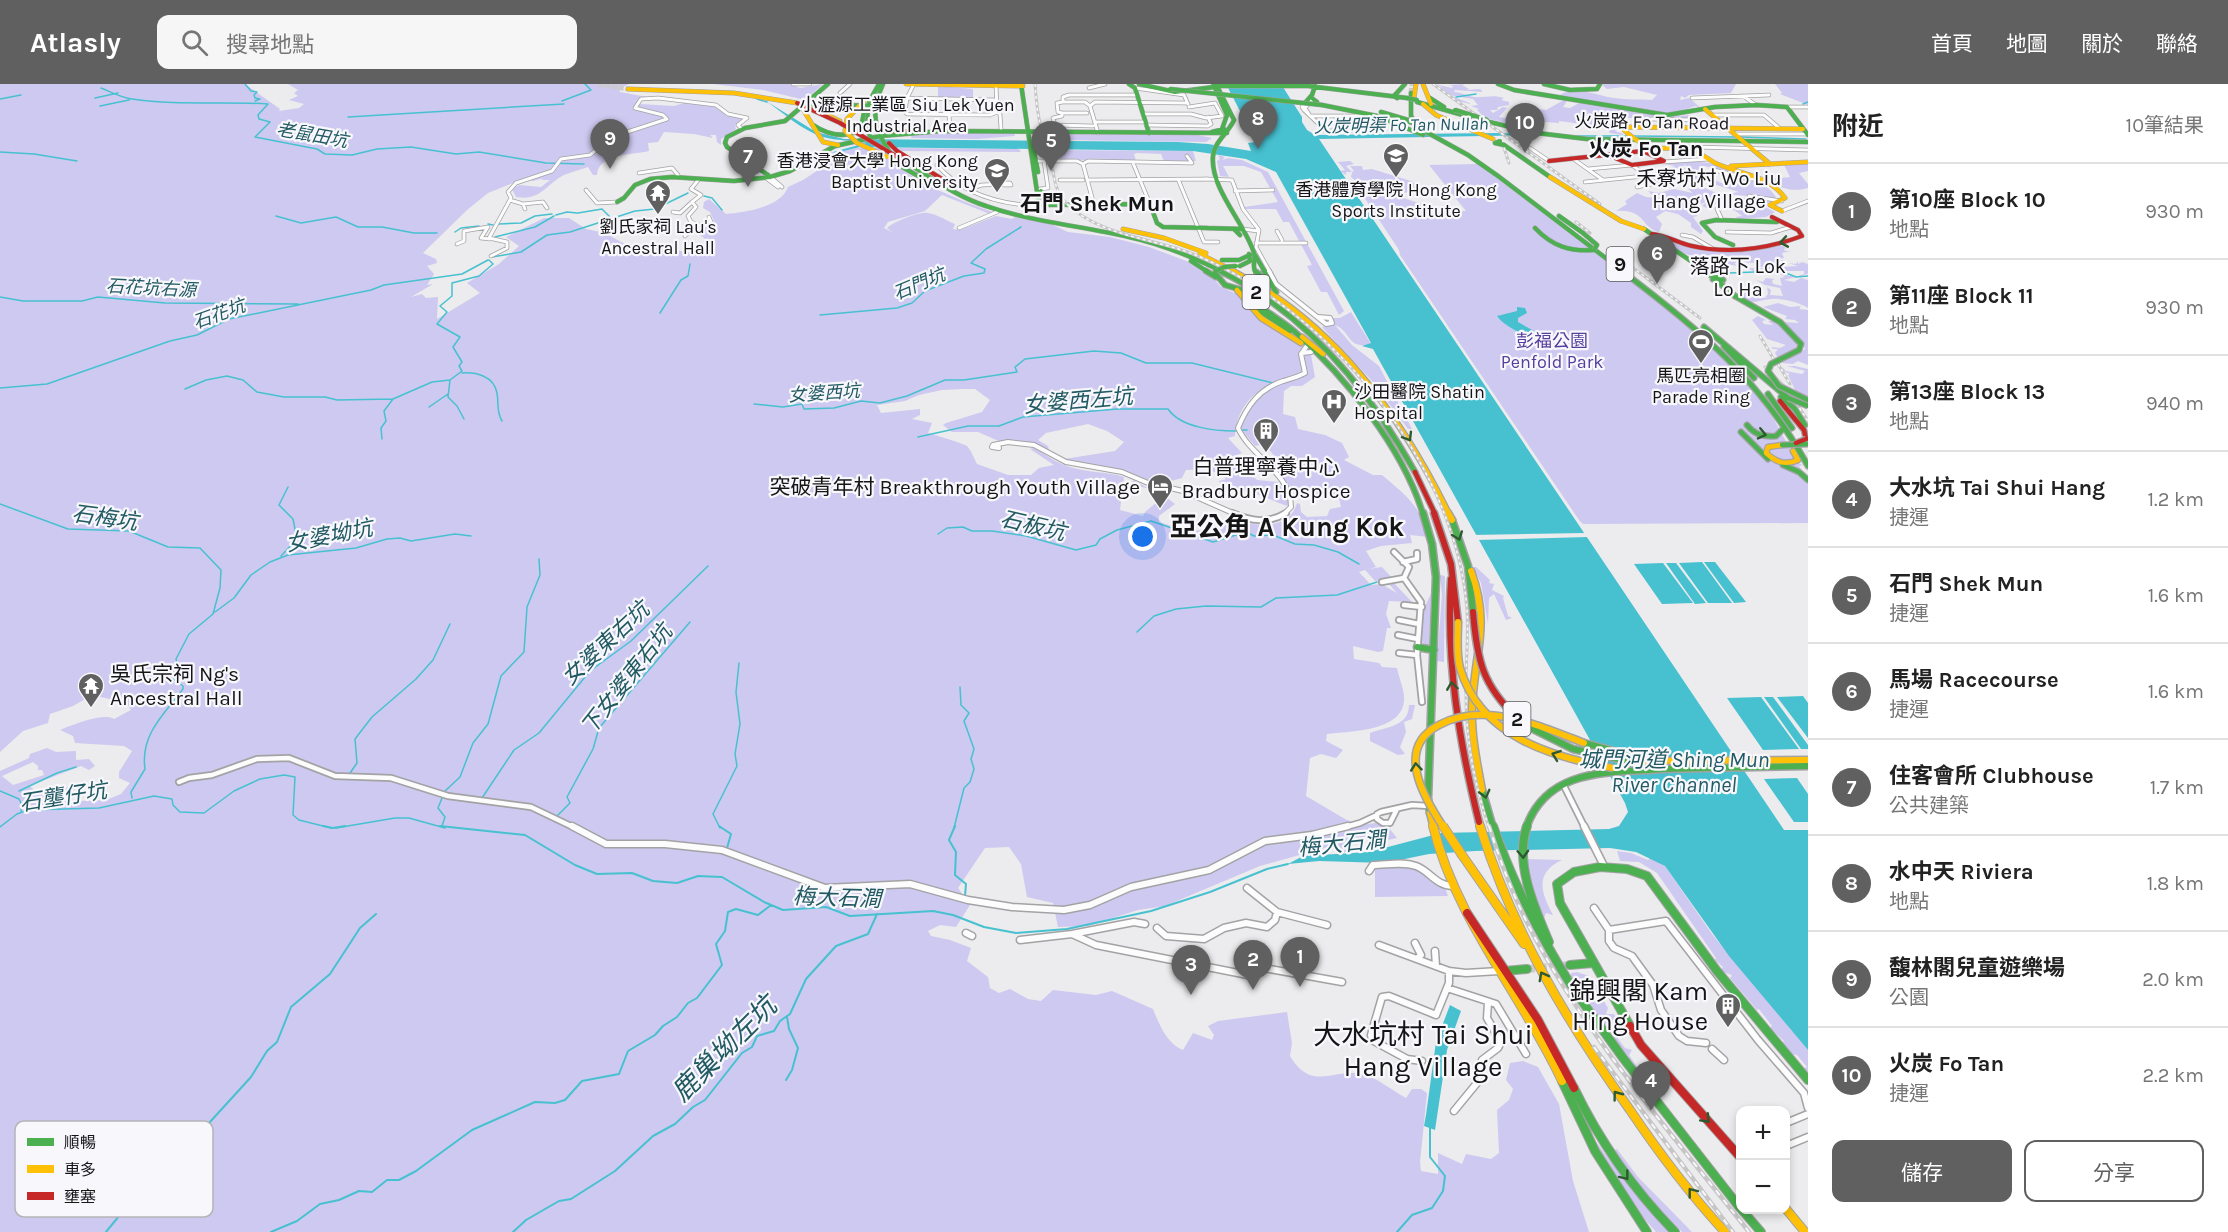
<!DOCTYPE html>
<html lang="zh-TW">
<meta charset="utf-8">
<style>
:root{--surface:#fff;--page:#f6f6f6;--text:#222;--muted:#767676;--line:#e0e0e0;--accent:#606061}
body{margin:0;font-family:Karla,"Noto Sans TC",sans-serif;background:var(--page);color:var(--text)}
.controls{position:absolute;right:18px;bottom:18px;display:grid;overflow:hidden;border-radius:12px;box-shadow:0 3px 9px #0003}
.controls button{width:54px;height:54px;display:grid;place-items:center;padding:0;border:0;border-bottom:2px solid var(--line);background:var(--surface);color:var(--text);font:30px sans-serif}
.you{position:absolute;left:1143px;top:453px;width:21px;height:21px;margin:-15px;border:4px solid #fff;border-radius:50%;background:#1a73e8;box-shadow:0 0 0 9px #1a73e833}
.badge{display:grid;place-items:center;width:39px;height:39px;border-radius:50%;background:var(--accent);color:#fff;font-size:20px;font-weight:700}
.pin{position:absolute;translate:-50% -50px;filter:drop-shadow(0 2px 3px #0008)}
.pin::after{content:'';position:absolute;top:32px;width:21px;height:18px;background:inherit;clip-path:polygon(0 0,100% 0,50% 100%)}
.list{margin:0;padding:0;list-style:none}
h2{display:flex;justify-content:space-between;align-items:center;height:78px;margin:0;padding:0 24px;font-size:26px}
h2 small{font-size:20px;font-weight:400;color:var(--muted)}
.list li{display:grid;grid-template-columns:39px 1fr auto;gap:18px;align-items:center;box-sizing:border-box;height:96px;padding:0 24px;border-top:2px solid var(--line)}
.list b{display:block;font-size:22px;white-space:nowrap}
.list p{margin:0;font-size:20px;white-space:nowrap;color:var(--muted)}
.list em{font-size:20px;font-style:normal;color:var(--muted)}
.actions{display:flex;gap:12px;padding:18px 24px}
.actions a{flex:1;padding:14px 0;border:2px solid var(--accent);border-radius:12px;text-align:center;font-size:21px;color:var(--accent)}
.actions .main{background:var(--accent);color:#fff}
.icon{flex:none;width:33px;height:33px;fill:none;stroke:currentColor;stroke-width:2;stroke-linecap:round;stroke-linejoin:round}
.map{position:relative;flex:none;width:1808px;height:1148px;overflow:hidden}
header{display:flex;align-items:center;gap:36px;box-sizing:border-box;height:84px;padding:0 30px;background:var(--accent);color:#fff}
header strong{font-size:28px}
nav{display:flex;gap:33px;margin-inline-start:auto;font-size:21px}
.search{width:420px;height:54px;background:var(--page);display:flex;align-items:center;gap:15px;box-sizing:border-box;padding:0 21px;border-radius:12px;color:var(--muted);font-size:22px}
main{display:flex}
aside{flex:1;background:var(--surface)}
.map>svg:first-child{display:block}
</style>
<header>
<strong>Atlasly</strong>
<div class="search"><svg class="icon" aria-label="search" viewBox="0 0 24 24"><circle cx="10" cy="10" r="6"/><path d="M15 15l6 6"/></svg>搜尋地點</div>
<nav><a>首頁</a><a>地圖</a><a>關於</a><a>聯絡</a></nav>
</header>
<main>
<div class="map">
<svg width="1808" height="1148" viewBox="0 0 1808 1148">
<rect width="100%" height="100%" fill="#ecebed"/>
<!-- green -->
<path fill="#cec9f0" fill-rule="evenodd" d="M0 0H245L280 25 279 27 299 24 304 20 289 16 298 12 294 9 298 6 288 0H629L619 5 620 8 653 14 641 17 639 20 674 22 687 18 716 22 729 32 744 33 743 37 735 41 736 45 721 55V61L717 58 716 51H710L713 54 694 50 664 48 658 58 648 59 649 67C634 71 598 69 597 91H593L588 83C580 86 571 88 564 91 545 101 541 117 516 113L512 105 519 101 541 103 550 96H541L544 94 533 97 527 95 528 93 488 109 467 126 423 169 436 175 437 179 427 182 434 190 427 201 433 200 411 213 422 210 426 214 438 213 437 235 480 209 467 199 499 180 519 162 506 153 544 134H569L586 145 605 149 623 159 702 170 712 167 715 162 700 151 704 144 714 137 710 128 703 124 704 118 709 115 726 130C744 129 781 123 788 103L803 96 835 75 834 72 828 69 857 64H885C889 69 890 76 895 80 911 96 970 121 993 128L990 130 942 111 925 127 888 138 884 144 892 148 887 144C893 138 920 127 928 129 937 130 947 137 955 140L953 145 960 146 996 132 1012 135 1015 133 1053 141 1068 148 1110 153 1149 163 1189 178 1213 194 1221 203 1239 211 1252 229 1259 235 1304 263 1301 268 1302 289C1294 294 1284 295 1275 298 1252 307 1236 327 1235 352L1228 354 1242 369 1228 374 1239 381 1244 392 1255 394 1257 396 1278 398 1290 418 1287 422C1269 416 1242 400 1225 409L1219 397 1226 395C1215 384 1200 386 1186 386L1182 394 1164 399 1148 396 1124 386 1074 379 1064 375 1115 367 1124 358 1107 347 1088 340 1046 349 1038 356 1048 362 1049 366 1029 358H1001L978 348H952L943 341 946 339 982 328 990 316 975 305H962L942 306 919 311 905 317 877 321 881 329 920 325V331L912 335 932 339 928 349C935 351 965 360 967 362 971 366 974 374 977 380L1008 391H1031L1039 384 1054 381 1030 365 1033 364C1045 370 1055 378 1067 382 1085 389 1106 387 1124 393L1120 426 1143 432 1145 428 1157 418V414L1153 411 1151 405 1132 401 1133 396 1146 403 1154 404 1175 420 1159 432V438C1184 446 1210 454 1232 434 1254 443 1289 447 1297 419L1300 420 1301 428 1307 433 1327 432 1330 425 1341 423 1339 414 1298 411 1269 381 1280 378 1264 360 1255 362 1240 344C1247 323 1259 308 1280 300 1289 296 1298 296 1307 290L1304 272 1308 268 1311 271 1315 293 1302 302H1291L1284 307 1283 330 1295 333 1298 345 1325 351 1342 359 1349 373 1344 376 1373 391H1382C1408 413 1418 420 1430 453L1410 451 1412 459 1381 462 1366 467 1376 483 1369 485 1382 483 1392 494 1375 497 1365 486 1359 488 1371 501 1381 500 1397 509 1389 500 1392 497 1412 518 1389 517 1386 530 1391 544H1387L1383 567 1378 568 1353 562 1354 575 1379 579 1382 583 1397 584C1399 595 1405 606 1404 617 1401 648 1350 647 1327 650L1326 657 1343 666 1336 674 1321 670 1310 674 1306 712 1345 735 1359 741 1376 739 1389 744 1397 754 1383 757 1378 751 1350 755 1353 763 1350 768H1340L1328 763 1260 782 1165 822 1138 826 1088 842 1058 843 1053 819 1027 813 1021 780 1009 763 985 764 958 804 970 821 956 843 940 841 928 847 931 852 950 856 971 864 967 877 988 893 990 904 999 909 1010 905 1028 915 1041 917 1053 906 1096 911 1112 907 1153 925C1159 940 1167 960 1183 966L1193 949 1212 956 1214 951 1208 942 1218 937 1287 928 1292 959 1290 972C1313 1010 1335 982 1365 991 1379 995 1393 1007 1406 1014L1412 1005H1421L1427 1009 1420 1078 1421 1087 1438 1090V1069L1462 1080 1466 1070 1491 1075 1499 1069 1497 1026 1509 1016 1513 1005 1506 996 1510 979 1523 977 1538 983 1559 1020 1573 1097 1589 1148H0V687L29 674 30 670 47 664 56 668 76 667V676L89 675 95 682 89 686 81 682 29 702 45 713C66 704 79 693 100 706L93 714 98 706 79 703 66 709 64 707 50 712 44 718 106 716 121 710 130 699 119 694V688L132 667 124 662 75 659 73 652 60 646C72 641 104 628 114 635L131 626 127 619 92 611 73 622 50 630 48 639 23 647 0 668ZM33 678 38 682V686H42L44 691 13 701 2 692Z
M713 0H790L800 4 823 0 805 16 763 6Z
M1435 0 1452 4 1453 2 1449 1 1465 0 1462 1 1469 5 1466 6 1480 5 1483 8 1455 6 1454 8C1461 8 1467 12 1474 13 1485 14 1493 10 1504 14L1501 16 1509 18V21L1498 23 1497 26H1490L1493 29 1503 23 1507 24 1499 33 1512 35 1511 33 1514 31 1509 29 1515 25H1525L1524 23 1546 26 1564 16 1567 17 1563 23 1570 24 1581 18 1645 30 1677 32 1691 31 1696 36 1600 33 1603 38H1605L1604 36 1617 48 1624 50 1622 51 1610 49 1607 44 1597 39V42L1559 37V39L1545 38 1519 42 1485 34 1477 26 1479 25 1471 22 1478 21 1473 15 1449 11 1472 20 1456 17 1439 4 1442 3Z
M1601 0H1736L1731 9 1689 11 1685 14 1678 10 1681 12 1680 16 1689 14 1701 24 1696 22 1668 31 1560 11C1575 1 1597 12 1614 14 1626 16 1640 15 1652 16L1657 11 1624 3 1607 5Z
M1775 0H1808V21L1780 10 1782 9Z
M938 2 973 5V14H938Z
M927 49H1014L1015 52 977 55 911 54 912 50Z
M1062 50 1197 51 1212 54 1206 58 1057 56V51Z
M899 64 1019 65 1021 68 900 67 897 65Z
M1055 66 1193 67 1196 77H1164L1161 70 1137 69 1134 70 1136 77 1057 76Z
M1218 71 1225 73 1222 76 1228 74 1242 76 1268 88 1344 227 1339 231 1327 208H1321L1307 182 1312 181 1289 138H1283L1276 125H1245L1244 123 1278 118 1261 88 1244 82H1223L1229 93 1220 92 1217 77 1220 75Z
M1693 74H1700L1694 76 1696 78C1718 77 1768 95 1777 115L1765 120V123L1775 128 1766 133 1738 135 1736 133 1742 132C1734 124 1720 121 1709 118L1713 120 1707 124 1702 122 1706 118 1695 122 1697 132 1693 133 1703 147 1701 150 1691 143V139L1678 130 1665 127 1656 133 1662 140 1659 148C1640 143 1646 125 1616 127L1627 120 1625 117 1637 109 1646 113 1660 114 1661 111H1652L1648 107 1659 109 1674 105 1693 109 1688 105 1705 104 1727 114H1731L1730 112 1737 117 1742 116 1740 114H1766L1727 110 1739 108 1710 99 1706 95H1682L1678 92 1683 91 1681 84 1688 85 1686 81 1674 85 1676 87 1668 85 1675 82 1664 80 1689 78 1673 76ZM1704 82 1728 87 1739 97 1737 100H1724L1690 86 1698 88Z
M1350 77 1354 80 1346 82 1352 88 1354 87 1350 82H1362L1363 86 1372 85 1411 97 1416 100 1415 105 1400 111 1356 97 1351 93 1352 88H1346V91L1340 87 1345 86 1338 78Z
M1478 80 1695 245 1763 316 1798 379 1803 381 1799 382 1808 398V439L1583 440 1579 436 1400 171 1399 166 1364 113 1376 112 1358 106 1366 102 1428 122 1420 127 1426 129 1466 127 1429 81Z
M1808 80V87L1799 89 1808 100V104C1790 109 1781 103 1764 96L1790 93 1784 81Z
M1658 151 1695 164 1710 166 1783 162 1787 165 1784 164 1785 167H1791L1782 169 1784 174 1776 175 1785 177H1780L1783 183 1798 182 1788 179 1796 180 1798 177V180L1802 178 1808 180V190L1803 191 1804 193 1798 192 1804 190V187H1782L1786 191 1795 193 1784 196 1794 198 1801 194 1808 196V224C1799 218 1782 214 1771 215 1759 216 1747 223 1739 212L1745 209 1747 203 1758 204V211L1754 212 1765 214 1768 210 1767 203 1771 206 1770 211 1783 212 1780 204 1765 201 1756 196 1763 198 1766 194 1775 195 1772 196 1773 200 1782 202 1780 194 1785 193 1772 186H1756L1758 190 1748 184H1767L1755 182 1761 181 1759 179 1737 178 1734 180 1740 182 1723 180 1727 179 1713 177 1710 179 1686 170H1680Z
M1778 219 1790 223 1801 222 1799 225 1808 226V281L1798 277 1793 280 1782 279 1805 265 1800 255 1781 242 1793 253 1797 261 1794 266 1778 274 1775 269 1778 265H1773L1771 263 1780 264 1786 261 1767 255 1752 236 1758 232 1766 236 1762 237 1764 240 1773 241 1768 237H1773V233L1783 238 1799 239 1795 236 1785 235 1787 232 1763 223Z
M1351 228 1371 260C1347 266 1352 248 1335 241L1352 261 1379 282 1412 345H1408L1372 297 1322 243 1334 241 1332 234H1340Z
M1787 282H1795L1808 285V316L1797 310 1788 291 1790 290 1783 287 1782 283 1786 287 1802 290 1805 287Z
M1473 483H1476L1490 496 1489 499 1494 500 1492 506 1504 512 1503 514 1508 532 1512 534 1506 536 1494 510 1489 514 1488 540 1481 499Z
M1440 491 1445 492 1444 578 1437 577 1442 511Z
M1431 510 1429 560 1427 561 1420 557 1424 524Z
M1409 621H1415L1412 635 1404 638 1406 648 1400 663 1405 670 1398 671 1370 657V649C1385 643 1409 643 1409 621Z
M1617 767 1631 769 1648 776 1651 773 1665 782 1712 850 1808 966V989L1804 984 1807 983 1797 971 1790 970 1781 959 1784 957 1770 944 1772 942 1759 925 1757 926 1730 894 1732 891 1720 887 1723 883 1715 876 1716 874 1657 789 1639 778 1620 777Z
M1526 775 1562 776C1534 789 1541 809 1553 831L1546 829 1544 834 1535 814Z
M1411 782C1423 788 1431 801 1445 804L1448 812 1375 813V784Z
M1577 888 1589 892 1596 905 1595 901H1602L1604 905 1601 912 1608 924 1606 930H1614L1622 944 1613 948 1625 964 1632 966 1629 971 1650 1001 1621 963 1615 960 1589 917 1578 905 1577 899 1571 893V889Z
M1588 1047 1633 1107 1670 1148H1656C1628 1118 1608 1082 1588 1047Z
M1617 1065 1638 1093 1692 1148H1682L1658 1123 1611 1068Z"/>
<!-- water -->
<path fill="#47c1d0" d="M1226 0H1281L1302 33V38L1307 46 1315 51 1501 49 1545 51 1319 55 1784 746H1808V966L1729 872 1665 782 1636 768 1610 764 1475 767 1429 770 1385 779 1319 777 1288 780 1303 772 1369 768 1441 749 1609 745 1619 742 1628 728 1625 719 1373 265 1362 262 1371 259 1276 88 1246 75 1193 67 860 63 835 69 833 68 866 59C852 56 837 57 823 53 801 46 784 29 766 17L816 48 844 55 1178 58 1208 60 1251 67 1248 59 1256 58Z
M1517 223 1525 224 1527 229 1518 234V238L1534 247 1552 254C1536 258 1506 245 1497 232L1517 227Z
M1702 478 1732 519H1708L1679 479Z
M1704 478H1715L1746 518 1734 519Z
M1663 479 1693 519 1662 520 1634 480Z
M1666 479H1676L1706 519 1695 520Z
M1803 612 1808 619V654L1777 613Z
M1761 613 1799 665 1763 666 1727 614Z
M1764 613H1773L1808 661V665H1801Z
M1797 694 1808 710V738H1794L1764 695Z
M1450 921 1461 927 1447 966 1435 1046 1424 1042 1426 1031 1436 958Z"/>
<!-- pier -->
<path fill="#ecebed" d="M1585 449 1588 453 1476 456 1473 451Z"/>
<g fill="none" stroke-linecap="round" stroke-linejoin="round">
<!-- stream-far1 -->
<path stroke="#47c1d0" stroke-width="1.5" d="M245 0 251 7 257 8 254 11 255 14 260 15 255 17
M101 4C111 8 122 14 132 15 177 22 222 17 268 20L258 31 259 35 270 38 255 53 317 65 325 70 352 71 377 65 411 63 456 70 479 68 546 79 584 80
M1456 13 1476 10
M95 14 118 9
M0 15 21 11
M757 15 767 18
M562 17 591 6 585 0
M1803 20 1808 18
M100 22 129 16
M348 33 564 20
M1573 52H1628
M1633 52 1736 53
M1740 53 1806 55
M0 68 34 70 77 77
M704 112 712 114 722 126
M578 129 602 125 611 134
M556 131 567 128 577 129
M276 132 301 139 336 133 358 143H382L414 149H437
M488 140 493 141
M499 140 521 139 535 132 552 130
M455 148 461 144 479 142
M495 153 535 143 554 132
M492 173 521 168 547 151 570 148 635 127 655 125 688 109
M1729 189 1781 187 1796 193 1808 192
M0 213 23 217H82L98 213 165 219 298 220
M660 229 681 196 688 192 690 180
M820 231 897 224 912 219 925 207 964 192 984 189 985 185 971 179 986 165 1021 143
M462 289C476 288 494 292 497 309 499 320 496 327 502 337
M0 304 47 300 170 257 197 251 229 235 371 206 384 201 462 190 488 176
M185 305 206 296 227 292 243 296 257 308 284 313H325L337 316 393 315 432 298 450 296
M754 320 783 323 802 320 804 325 834 324 861 317 880 319 907 312 945 296H964L1017 288 1015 283 1025 275 1094 267 1121 269 1146 279H1192L1273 299
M429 323 448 310
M464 335 457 322 448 313 450 296 462 287 459 282 462 278 453 263 460 253 437 240 447 228 440 222 452 212V199L479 192 493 180 489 176
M1242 346H1247
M918 353 968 342H999L1023 333 1117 325H1168C1181 344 1216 347 1236 347
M382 355 381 344 386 337 384 327 393 315
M0 420 68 445 129 447 168 463 200 464 221 486 220 504 213 530 189 550 176 575 177 579 170 593 183 602V605C164 630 140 651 145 685L131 708 132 714
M938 450 947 444 963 443 972 447H992L1026 452 1076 466 1096 461 1100 455 1117 446 1151 437 1213 458 1246 448 1254 452 1273 451 1295 460 1314 461 1338 468 1359 480
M281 472 297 455 293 435 279 421 288 403
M215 528 234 514 251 491 270 478 288 471 356 464 387 455 400 454 411 457 455 450 471 452
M1137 548 1154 532 1176 525 1206 522 1261 523 1276 514 1337 511 1377 498
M348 692 357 679 355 655 372 633 416 595 433 576 450 540
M0 707 19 715 22 721 21 728
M19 707 57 689 76 683
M444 708 460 693 473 659 488 640 501 592 524 568 527 523 540 491 539 475
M442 714 438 724 445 733 442 742
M482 714 514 666 539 649 590 587 631 557 708 482
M557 732 570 719 567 713 593 665 599 644 690 538
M0 743 17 730 28 726 99 724 154 712 172 715 173 721 180 728 204 729 234 707 260 695 284 691 295 693 293 731 299 736 331 744
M336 744 395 734H409L445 744
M720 744 713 730 737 682 735 670 740 640 736 608 739 579
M954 744 964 704 970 698 974 685 971 675 974 665 964 637 969 629 961 621 960 603"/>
<!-- stream -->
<path stroke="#47c1d0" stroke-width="2" d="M323 742 333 744 345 742
M440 742 525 751 575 781 597 790 632 789 653 797 677 799 698 792 722 793 764 818 783 826 826 823 850 832 933 827 953 831 984 843 1016 849 1067 845 1151 827 1210 808 1267 785 1288 780
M719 742 731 750 727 764
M955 742 949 756 956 768 955 791 966 800 965 812
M786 996 792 986 798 964 789 945 787 933
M106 1148 146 1099 190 1055 199 1050 251 993 267 967 277 958 291 923 330 890 360 844 376 830
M271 1148 297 1137 320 1120 339 1116 359 1107 372 1108 387 1096H399L416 1087 472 1046 535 1018 555 1019 565 1016 582 997 619 990 628 967 655 951 663 942 677 933 688 919 697 914 722 881 716 860 725 847 728 828 736 825 758 831 771 821
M513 1148 526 1136 559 1117 571 1115 615 1087 653 1052 675 1040 693 1023 705 1016 742 969 752 963 757 952 774 947 780 937 790 930 806 895 836 862 868 850 877 830
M1397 1148 1412 1131 1432 1124 1443 1107 1445 1092 1430 1073V1044"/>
<!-- secondary-tunnel -->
<path stroke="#cccbcd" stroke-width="8" stroke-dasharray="8 4" stroke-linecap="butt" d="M1527 885 1570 881"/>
<!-- highway-tunnel -->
<path stroke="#cccbcd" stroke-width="5" stroke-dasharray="5 2" stroke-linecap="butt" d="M598 0 628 5
M1411 9 1412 0"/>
<defs>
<path id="street-far3" d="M793 0H810
M914 0 907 14 905 28 907 30 990 31 997 28 996 0
M1089 4 1105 0
M1135 4 1184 11 1188 20
M840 9 850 0
M1743 12 1756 21
M907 14 996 16
M1692 14 1769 11
M1063 18H1085L1090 22
M1305 19 1302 23 1304 26 1326 47 1373 46 1361 32H1310L1305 24 1313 15
M1090 22 1095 18 1187 19
M1090 22 1098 49
M1787 23H1808
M997 28 1000 30 1001 45
M1062 29 1058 28 1057 19 1063 18V13L1069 11H1135
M1062 29V32L1053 34 1055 41 1093 42
M1062 29H1087
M949 30 950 47
M1143 30H1191L1206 34 1222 32 1215 19 1189 23
M1714 31H1764L1778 43
M1651 35 1694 36 1703 42
M1095 38H1143
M1146 41 1208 42 1211 40 1208 33
M1736 50H1807
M1694 63 1808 66
M1530 64 1549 77
M736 69 754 65
M1187 72 1192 79
M1572 74 1603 96
M1032 77H1077L1083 80
M1663 78 1709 75
M1133 79 1150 120
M1083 80 1088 77 1192 79
M1083 80 1094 121
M937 81C963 111 1003 121 1041 122
M1588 85 1632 81 1656 99
M1714 86 1750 95H1762
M639 89 672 84 678 91 677 93
M768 91 782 103
M766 94 778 103
M1178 95 1204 158H1218
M1206 95 1232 96 1243 125 1259 146 1256 163 1270 188
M1060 96H1083
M1087 96 1207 95
M1585 98 1644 92
M1006 99H1010L1011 101H1004Z
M1637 103 1656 99
M968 105 982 101 1004 100
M1040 105 1048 104 1044 77
M586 106 597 119 617 118
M1235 107 1273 106
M1749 112 1782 117
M510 116 523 120 525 125
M523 120 543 118 547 124
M1717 125 1722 136
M1782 127 1808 117
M673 128 680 129 692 118
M698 141 691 138 688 132 696 123 692 118 701 111 691 105 699 95
M959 144 997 128
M1243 145 1258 147
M1277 147 1282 156
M1727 148 1771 149 1791 143
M1682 151 1693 153 1713 165
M685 152 695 142 711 138 709 133
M1256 159H1306
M457 160 464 157V147L488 143 481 154 490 155
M491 172 507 164V158L489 154 511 114 508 108 516 99 552 87 561 75 590 71 612 53 667 35 663 31 635 24 641 15 658 14 716 21 728 30 747 34 738 41 742 45
M1698 180 1714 188"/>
<path id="street-far2" d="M1269 187 1276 200 1326 240 1332 239 1330 234 1318 233
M1711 187 1718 193
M1714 188 1727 190
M1302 269 1311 268
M998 361 999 364 992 363 993 361 1008 358 1034 361 1066 378 1122 388 1148 399 1183 407 1235 430
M1284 430 1291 423C1291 389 1251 373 1238 344 1247 322 1259 305 1283 297 1290 295 1298 293 1305 289L1301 270 1306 263"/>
<path id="street-far1" d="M1232 429C1251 437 1268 440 1286 429
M1394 468 1409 483 1404 494
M1403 478 1417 475V469
M1404 494 1421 518 1417 571 1422 618
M1382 498 1404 494
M1404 521 1422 523
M1399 536 1419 540
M1398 551 1418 555
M1399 569 1417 571
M179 698 189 694 212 691 257 675 289 674 335 692 391 694 448 712 531 723 575 744
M1564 702 1585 744
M1397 725 1390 739H1383L1377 735V730L1381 728 1412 721 1429 722
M1342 744 1360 739 1377 731"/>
<path id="street" d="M572 742 606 760H665L722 766 825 804 910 800 968 816 1012 823 1064 826 1090 821 1131 803 1209 786 1265 757 1312 751 1348 742
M1584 742 1604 782
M1369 787 1373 781C1387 781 1402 777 1416 782 1430 787 1435 801 1452 802
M1247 804 1277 828 1327 841
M1594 824 1609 846V857L1614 864 1632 872 1653 901 1661 926 1679 952 1687 957 1706 959
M1157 844 1166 852 1204 855 1224 844 1246 839 1267 843 1275 836 1277 828
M1609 846 1666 837 1758 956 1804 1009 1808 1024
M966 849 972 852
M1072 850 1096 861 1248 891 1264 884 1342 898
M1020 856 1072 850 1134 838 1145 840
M1415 859 1421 871 1417 875
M1379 861 1449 887 1466 889 1499 887
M1435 867 1436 882
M1447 904 1496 920 1526 970
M1712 965 1724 976
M1422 977 1407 975 1372 956 1371 951 1382 913 1389 912 1436 931 1449 899V887
M1454 1027 1477 999 1482 976 1498 964 1501 958 1487 934 1488 919
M1786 1039 1808 1030
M1786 1062 1808 1053"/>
<path id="fast-far3" d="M1021 0 1039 121 1150 120 1157 139 1163 143 1208 144
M1129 0 1135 4 1149 49
M1139 0 1175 8 1214 3
M1216 0 1234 36C1229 48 1214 58 1213 72 1210 105 1245 139 1254 169 1256 175 1252 181 1255 187
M1498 0 1514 6 1667 31 1715 23 1756 21 1787 23 1808 51
M1544 0 1570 6 1597 5 1600 0
M1213 2H1308L1407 14
M1215 4 1227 31 1221 48
M1411 9V32L1419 44 1468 71 1498 92 1624 188
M1397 14 1394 12 1405 0
M1430 14 1444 23
M1313 15 1317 18
M869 18 879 0
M1417 18 1470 33
M1305 19 1312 11 1315 2
M842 21 877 22
M1322 21 1377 32 1423 51
M1381 28 1408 36
M1485 37 1537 49 1587 55 1808 58
M813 41C831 53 849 55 867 42L868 22
M1212 48 1224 45
M880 52C872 33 875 18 883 0
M880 52 897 80 925 96
M1504 61 1550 93
M1033 63 1038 88
M906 78C932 94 957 113 986 122 1032 138 1082 142 1129 153 1162 160 1193 173 1223 188
M768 91 727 63 725 59 727 53 745 44 785 37 828 0
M1041 107 1043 115 1056 121
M617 118 624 114 635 101 650 95 672 93 734 97 770 93 790 87 835 62 880 52 942 47 1227 49
M1559 132 1583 149
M1205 144 1243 145
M1535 144C1552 162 1570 168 1594 166
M1234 145 1240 151
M1644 145 1707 188
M1733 161 1715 153 1702 139 1716 136 1777 138
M1255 171 1265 188
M1222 176H1239L1250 171
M1191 177 1208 188
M1240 182 1250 177 1249 170"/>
<path id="fast-far2" d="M1206 187 1216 193
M1220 187C1306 229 1369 306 1415 388
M1264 187 1276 208
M1622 187C1699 245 1761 296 1808 382
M1705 187 1714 193
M1215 189 1225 201 1249 208
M1717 193 1723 196 1713 195Z
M1717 197 1735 212
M1252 209 1250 212 1253 217C1266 228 1281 236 1294 247 1345 292 1403 364 1423 430
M1251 221 1290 247
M1704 243 1788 314
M1724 262 1754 294
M1768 310 1792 344
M1781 313 1795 325 1805 341
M1747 341C1755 351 1764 353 1776 352L1782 346
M1741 348 1768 375
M1783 381 1799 388 1808 396"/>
<path id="fast-far1" d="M1423 429 1432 460 1436 493 1428 714 1430 729
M1452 436 1468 482 1473 528
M1417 563 1434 566
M1584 659 1636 673
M1658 685 1808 682
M1482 706 1493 744
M1526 744C1547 683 1610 689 1663 685"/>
<path id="fast" d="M1493 742C1513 800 1541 854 1574 906
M1527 742C1514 779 1535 825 1549 858
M1570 881 1593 879
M1505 887 1527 885
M1574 906 1623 974 1740 1124
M1630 942 1560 819 1557 800 1574 788 1600 783 1627 785 1647 792 1717 887 1808 996
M1562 997 1595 1067 1647 1148
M1574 1004C1600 1058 1633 1105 1675 1148
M1742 1126 1761 1148"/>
<path id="slow-far3" d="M906 0 1023 2
M1423 0 1431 20
M628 5 734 9 797 19
M1414 14 1416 0
M1423 20 1436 31 1493 55
M809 22 840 37
M1705 25 1770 80
M804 27 823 58 838 61
M1694 63C1661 65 1646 69 1621 43L1803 45
M1691 64C1699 69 1707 74 1715 79 1739 90 1769 91 1785 114L1770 121 1782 127
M1731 82 1808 78
M1123 145 1164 154 1206 169
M1200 170 1236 188"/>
<path id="slow-far2" d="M1233 187C1334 239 1400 330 1449 430
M1237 206 1261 234 1301 259
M1302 253 1323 270
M1782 361 1768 363 1766 369C1776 378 1785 382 1798 376L1793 367"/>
<path id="slow-far1" d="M1448 429 1452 436
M1471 487C1491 541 1474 571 1472 624 1471 651 1477 679 1482 706
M1629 677 1808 676
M1430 729 1434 744
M1479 738 1481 744"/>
<path id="slow" d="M1433 742C1456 836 1522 911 1562 997
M1480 742C1512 846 1567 938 1630 1026 1659 1069 1690 1110 1725 1148
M1462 771 1524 860
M1786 1125 1805 1148"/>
<path id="jam-far3" d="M880 43 889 47H905
M889 59 897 67 955 103
M1549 77 1643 67 1664 77 1632 81 1608 71
M1652 150C1666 151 1678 159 1692 162 1728 170 1767 165 1802 152L1798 146 1772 133"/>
<path id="jam-far2" d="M1780 317 1804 346 1806 355
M1415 388 1435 430"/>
<path id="jam-far1" d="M1434 429 1451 480 1458 538
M1451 495C1446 578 1459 657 1479 738"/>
<path id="jam" d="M1467 829 1538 936 1574 1004
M1630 942 1641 961 1740 1073"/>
</defs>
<!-- street-far3 casing -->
<use href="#street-far3" stroke="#a3a3a5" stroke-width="4.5"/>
<!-- street-far2 casing -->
<use href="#street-far2" stroke="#a3a3a5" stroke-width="6"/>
<!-- street-far1 casing -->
<use href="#street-far1" stroke="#a3a3a5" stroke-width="8"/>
<!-- street casing -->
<use href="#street" stroke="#a3a3a5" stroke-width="9"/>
<!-- fast-far3 casing -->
<use href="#fast-far3" stroke="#a3a3a5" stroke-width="5"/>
<!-- fast-far2 casing -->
<use href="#fast-far2" stroke="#a3a3a5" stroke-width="7"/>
<!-- fast-far1 casing -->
<use href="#fast-far1" stroke="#a3a3a5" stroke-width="9"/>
<!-- fast casing -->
<use href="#fast" stroke="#a3a3a5" stroke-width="10"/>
<!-- slow-far3 casing -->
<use href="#slow-far3" stroke="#a3a3a5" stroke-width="5"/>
<!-- slow-far2 casing -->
<use href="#slow-far2" stroke="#a3a3a5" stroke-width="7"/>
<!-- slow-far1 casing -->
<use href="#slow-far1" stroke="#a3a3a5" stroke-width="9"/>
<!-- slow casing -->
<use href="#slow" stroke="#a3a3a5" stroke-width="10"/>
<!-- jam-far3 casing -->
<use href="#jam-far3" stroke="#a3a3a5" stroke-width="5"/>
<!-- jam-far2 casing -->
<use href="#jam-far2" stroke="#a3a3a5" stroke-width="7"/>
<!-- jam-far1 casing -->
<use href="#jam-far1" stroke="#a3a3a5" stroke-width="9"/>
<!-- jam casing -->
<use href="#jam" stroke="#a3a3a5" stroke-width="10"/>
<!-- street-far3 -->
<use href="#street-far3" stroke="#fcfcfc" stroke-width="3"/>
<!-- street-far2 -->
<use href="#street-far2" stroke="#fcfcfc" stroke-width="4"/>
<!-- street-far1 -->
<use href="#street-far1" stroke="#fcfcfc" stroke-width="4.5"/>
<!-- street -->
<use href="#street" stroke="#fcfcfc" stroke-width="6"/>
<!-- fast-far3 -->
<use href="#fast-far3" stroke="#4caf50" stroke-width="4"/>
<!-- fast-far2 -->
<use href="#fast-far2" stroke="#4caf50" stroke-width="4.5"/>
<!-- fast-far1 -->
<use href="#fast-far1" stroke="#4caf50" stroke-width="6"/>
<!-- fast -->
<use href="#fast" stroke="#4caf50" stroke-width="8"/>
<!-- slow-far3 -->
<use href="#slow-far3" stroke="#ffc107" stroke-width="4"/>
<!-- slow-far2 -->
<use href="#slow-far2" stroke="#ffc107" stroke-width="4.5"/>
<!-- slow-far1 -->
<use href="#slow-far1" stroke="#ffc107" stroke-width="6"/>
<!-- slow -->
<use href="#slow" stroke="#ffc107" stroke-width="8"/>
<!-- jam-far3 -->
<use href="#jam-far3" stroke="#c62828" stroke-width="4"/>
<!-- jam-far2 -->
<use href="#jam-far2" stroke="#c62828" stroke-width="4.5"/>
<!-- jam-far1 -->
<use href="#jam-far1" stroke="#c62828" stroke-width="6"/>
<!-- jam -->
<use href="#jam" stroke="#c62828" stroke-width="8"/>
<defs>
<path id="rail-far1" d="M1035 0C1036 14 1037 29 1041 43 1044 52 1048 60 1050 70 1054 87 1053 106 1066 119 1100 153 1156 154 1198 172 1254 196 1303 233 1345 277 1408 343 1460 433 1467 526 1469 555 1465 583 1466 612 1466 657 1475 701 1489 744
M1433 0 1600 120
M1504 64 1509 79
M1576 138 1590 149
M1608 165 1700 234
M1760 252 1774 276
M1778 280 1790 300
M1765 283 1787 305 1808 337"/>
<path id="rail" d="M1489 742C1501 780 1515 817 1534 852 1591 958 1675 1054 1749 1148
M1594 963 1733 1148"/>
</defs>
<!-- rail-far1 casing -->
<use href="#rail-far1" stroke="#c6c6c7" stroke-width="3"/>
<!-- rail casing -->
<use href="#rail" stroke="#c6c6c7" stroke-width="4.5"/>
<!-- rail-far1 -->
<use href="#rail-far1" stroke="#f8f8fc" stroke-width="1.5" stroke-dasharray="3" stroke-linecap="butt"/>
<!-- rail -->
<use href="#rail" stroke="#f8f8fc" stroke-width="2" stroke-dasharray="6" stroke-linecap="butt"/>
<defs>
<path id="fast-bridge-far2" d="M1170 5 1322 21
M1407 14 1417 16
M810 20 831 23 850 21
M865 23 862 39 871 53
M1455 26 1487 36
M1407 37 1427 45
M1500 57 1495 59 1504 61
M1583 149 1597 161 1594 166
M1216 187 1224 183 1236 182"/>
<path id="fast-bridge-far1" d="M1249 208 1258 206 1264 201 1261 192 1255 187
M1735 212 1780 238 1801 260 1799 266 1771 280 1768 287 1779 302 1808 316
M1788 314 1808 322
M1782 361 1808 360"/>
<path id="fast-bridge" d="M1531 644 1573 665 1629 677"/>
<path id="slow-bridge-far2" d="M865 16 847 35 845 47 857 59 888 73
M1550 93 1621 137 1644 145"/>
<path id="slow-bridge-far1" d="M1458 538C1458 553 1456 569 1460 584 1480 652 1551 673 1613 684
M1444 744C1424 714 1394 664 1439 641 1454 633 1471 630 1488 631 1521 633 1553 647 1584 659"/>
<path id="slow-bridge" d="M1443 742 1462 771"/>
<path id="jam-bridge-far2" d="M797 19 840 39 906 78"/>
<path id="jam-bridge-far1" d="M1796 359 1806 355"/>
<path id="jam-bridge" d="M1473 528C1477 576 1482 601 1518 635"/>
</defs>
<!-- fast-bridge-far2 casing -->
<use href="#fast-bridge-far2" stroke="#a3a3a5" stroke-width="5" stroke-linecap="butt"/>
<!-- fast-bridge-far1 casing -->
<use href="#fast-bridge-far1" stroke="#a3a3a5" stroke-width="7" stroke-linecap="butt"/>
<!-- fast-bridge casing -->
<use href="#fast-bridge" stroke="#a3a3a5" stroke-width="9" stroke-linecap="butt"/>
<!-- slow-bridge-far2 casing -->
<use href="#slow-bridge-far2" stroke="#a3a3a5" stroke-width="5" stroke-linecap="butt"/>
<!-- slow-bridge-far1 casing -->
<use href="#slow-bridge-far1" stroke="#a3a3a5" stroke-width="9" stroke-linecap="butt"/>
<!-- slow-bridge casing -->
<use href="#slow-bridge" stroke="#a3a3a5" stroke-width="10" stroke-linecap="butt"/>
<!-- jam-bridge-far2 casing -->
<use href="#jam-bridge-far2" stroke="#a3a3a5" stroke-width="5" stroke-linecap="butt"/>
<!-- jam-bridge-far1 casing -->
<use href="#jam-bridge-far1" stroke="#a3a3a5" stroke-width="7" stroke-linecap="butt"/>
<!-- jam-bridge casing -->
<use href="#jam-bridge" stroke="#a3a3a5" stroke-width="9" stroke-linecap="butt"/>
<!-- fast-bridge-far2 -->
<use href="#fast-bridge-far2" stroke="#4caf50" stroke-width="4"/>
<!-- fast-bridge-far1 -->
<use href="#fast-bridge-far1" stroke="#4caf50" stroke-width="4.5"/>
<!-- fast-bridge -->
<use href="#fast-bridge" stroke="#4caf50" stroke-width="6"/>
<!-- slow-bridge-far2 -->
<use href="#slow-bridge-far2" stroke="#ffc107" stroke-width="4"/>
<!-- slow-bridge-far1 -->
<use href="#slow-bridge-far1" stroke="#ffc107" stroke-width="6"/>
<!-- slow-bridge -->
<use href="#slow-bridge" stroke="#ffc107" stroke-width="8"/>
<!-- jam-bridge-far2 -->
<use href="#jam-bridge-far2" stroke="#c62828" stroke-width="4"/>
<!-- jam-bridge-far1 -->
<use href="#jam-bridge-far1" stroke="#c62828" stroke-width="4.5"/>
<!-- jam-bridge -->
<use href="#jam-bridge" stroke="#c62828" stroke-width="6"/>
</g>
<!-- one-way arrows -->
<defs><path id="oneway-chevron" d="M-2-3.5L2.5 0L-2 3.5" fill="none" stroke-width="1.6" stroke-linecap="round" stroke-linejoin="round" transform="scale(1.5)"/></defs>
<g stroke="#2e5a30">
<use href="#oneway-chevron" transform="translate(1784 158) rotate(170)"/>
<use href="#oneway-chevron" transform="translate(1762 350) rotate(13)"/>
<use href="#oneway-chevron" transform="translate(1408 353) rotate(59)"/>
<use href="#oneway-chevron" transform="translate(1458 452) rotate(70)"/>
<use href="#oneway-chevron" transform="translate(1452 602) rotate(-98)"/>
<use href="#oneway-chevron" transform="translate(1556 671) rotate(-160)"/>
<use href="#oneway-chevron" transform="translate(1416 683) rotate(-96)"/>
<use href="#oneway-chevron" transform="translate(1485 710) rotate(76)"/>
<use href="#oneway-chevron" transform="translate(1523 770) rotate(87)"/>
<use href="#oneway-chevron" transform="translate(1543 892) rotate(-118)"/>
<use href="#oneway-chevron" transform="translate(1617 1011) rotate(-127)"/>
<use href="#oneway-chevron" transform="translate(1706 1035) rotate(47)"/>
<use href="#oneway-chevron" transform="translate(1625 1092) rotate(52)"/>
<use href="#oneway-chevron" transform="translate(1692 1108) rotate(-128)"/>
</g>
<!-- icons -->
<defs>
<symbol id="university-pin" viewBox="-11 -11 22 30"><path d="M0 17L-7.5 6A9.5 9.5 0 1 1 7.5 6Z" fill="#606061" stroke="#f8f8fc"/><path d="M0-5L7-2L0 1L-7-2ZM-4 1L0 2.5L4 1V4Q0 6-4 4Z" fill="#fff"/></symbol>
<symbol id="temple-pin" viewBox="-11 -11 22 30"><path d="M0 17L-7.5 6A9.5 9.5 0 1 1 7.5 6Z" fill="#606061" stroke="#f8f8fc"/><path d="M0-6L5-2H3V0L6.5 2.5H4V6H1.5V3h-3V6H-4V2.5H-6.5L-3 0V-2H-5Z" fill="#fff"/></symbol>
<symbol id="stadium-pin" viewBox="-11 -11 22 30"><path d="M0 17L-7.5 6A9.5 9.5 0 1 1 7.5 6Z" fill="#606061" stroke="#f8f8fc"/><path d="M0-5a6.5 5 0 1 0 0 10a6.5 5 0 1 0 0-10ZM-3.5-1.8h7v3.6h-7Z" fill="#fff"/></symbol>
<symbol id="hospital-pin" viewBox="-11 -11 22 30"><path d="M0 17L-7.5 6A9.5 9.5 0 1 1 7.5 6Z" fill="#606061" stroke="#f8f8fc"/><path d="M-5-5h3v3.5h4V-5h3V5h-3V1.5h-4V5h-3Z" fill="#fff"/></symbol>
<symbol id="building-pin" viewBox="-11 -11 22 30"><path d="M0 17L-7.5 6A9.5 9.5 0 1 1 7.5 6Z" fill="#606061" stroke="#f8f8fc"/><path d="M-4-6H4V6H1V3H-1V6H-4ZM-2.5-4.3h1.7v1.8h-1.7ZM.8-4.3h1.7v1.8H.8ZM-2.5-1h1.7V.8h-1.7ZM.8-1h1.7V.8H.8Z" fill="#fff"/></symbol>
<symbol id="hotel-pin" viewBox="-11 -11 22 30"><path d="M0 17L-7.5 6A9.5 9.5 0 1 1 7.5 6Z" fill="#606061" stroke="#f8f8fc"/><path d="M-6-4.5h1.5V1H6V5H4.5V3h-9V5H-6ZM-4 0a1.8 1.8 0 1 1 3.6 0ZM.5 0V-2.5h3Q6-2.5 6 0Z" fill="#fff"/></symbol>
</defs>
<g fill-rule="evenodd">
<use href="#university-pin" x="1381" y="57" width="30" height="40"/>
<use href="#university-pin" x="982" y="72" width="30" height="40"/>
<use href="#temple-pin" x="643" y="94" width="30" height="40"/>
<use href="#stadium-pin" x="1686" y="243" width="30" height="40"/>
<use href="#hospital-pin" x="1319" y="303" width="30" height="40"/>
<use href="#building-pin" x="1251" y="332" width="30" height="40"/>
<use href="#hotel-pin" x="1145" y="388" width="30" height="40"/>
<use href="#temple-pin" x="76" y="587" width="30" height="40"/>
<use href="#building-pin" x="1713" y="907" width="30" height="40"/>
</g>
<g text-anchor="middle" stroke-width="4.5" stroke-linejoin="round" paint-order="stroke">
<!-- far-neighbourhood labels -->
<g font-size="18" fill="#151516" stroke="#f8f8fc">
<text x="907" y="27">小瀝源工業區 Siu Lek Yuen<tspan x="907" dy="21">Industrial Area</tspan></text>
</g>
<!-- far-street labels -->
<g font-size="18" fill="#151516" stroke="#f8f8fc">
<text transform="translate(1652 38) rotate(1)" y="6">火炭路 Fo Tan Road</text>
</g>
<!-- far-water labels -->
<g font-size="18" font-style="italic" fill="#225a63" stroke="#f8f8fc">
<text transform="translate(1401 41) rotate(-1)" y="6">火炭明渠 Fo Tan Nullah</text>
<text transform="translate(312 51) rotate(10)" y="6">老鼠田坑</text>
<text transform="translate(919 200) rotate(-23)" y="6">石門坑</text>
<text transform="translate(151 204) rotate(3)" y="6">石花坑右源</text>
<text transform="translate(219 230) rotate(-20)" y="6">石花坑</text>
<text transform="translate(824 309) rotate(-4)" y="6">女婆西坑</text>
</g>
<!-- far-poi labels -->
<g font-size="18" fill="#151516" stroke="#f8f8fc">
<text x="978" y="83" text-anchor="end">香港浸會大學 Hong Kong<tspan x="978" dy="21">Baptist University</tspan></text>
<text x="1396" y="112">香港體育學院 Hong Kong<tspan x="1396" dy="21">Sports Institute</tspan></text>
<text x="658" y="149">劉氏家祠 Lau's<tspan x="658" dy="21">Ancestral Hall</tspan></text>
<text x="1701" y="298">馬匹亮相圈<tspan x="1701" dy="21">Parade Ring</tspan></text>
<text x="1354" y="314" text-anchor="start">沙田醫院 Shatin<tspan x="1354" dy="21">Hospital</tspan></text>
</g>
<!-- far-park labels -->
<g font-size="18" fill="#543e9e" stroke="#f8f8fc">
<text x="1552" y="263">彭福公園<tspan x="1552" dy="21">Penfold Park</tspan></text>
</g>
<!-- far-quarter labels -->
<g font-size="20" fill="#151516" stroke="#f8f8fc">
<text x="1709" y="101">禾寮坑村 Wo Liu<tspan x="1709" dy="23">Hang Village</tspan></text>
<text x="1738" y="189">落路下 Lok<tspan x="1738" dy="23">Lo Ha</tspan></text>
</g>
<!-- shield labels -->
<g fill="#f8f8fc" stroke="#59595b" stroke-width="1.5">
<rect x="1606.5" y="163" width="27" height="34" rx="4.5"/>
<rect x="1242.5" y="191" width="27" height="34" rx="4.5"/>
<rect x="1503.5" y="618" width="27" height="34" rx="4.5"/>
</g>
<g font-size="20" font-weight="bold" fill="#151516">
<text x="1620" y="187">9</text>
<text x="1256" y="215">2</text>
<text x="1517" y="642">2</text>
</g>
<!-- poi labels -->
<g font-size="21" fill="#151516" stroke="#f8f8fc">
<text x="1266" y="390">白普理寧養中心<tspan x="1266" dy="24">Bradbury Hospice</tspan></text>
<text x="1140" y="410" text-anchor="end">突破青年村 Breakthrough Youth Village</text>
<text x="110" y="597" text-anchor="start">吳氏宗祠 Ng's<tspan x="110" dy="24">Ancestral Hall</tspan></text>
</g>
<!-- far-district labels -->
<g font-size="22" font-weight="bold" fill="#151516" stroke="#f8f8fc">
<text x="1646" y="72">火炭 Fo Tan</text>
<text x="1097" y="127">石門 Shek Mun</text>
</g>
<!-- water labels -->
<g font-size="22" font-style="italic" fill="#225a63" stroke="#f8f8fc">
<text transform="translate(1078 316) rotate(-5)" y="8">女婆西左坑</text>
<text transform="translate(105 433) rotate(8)" y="8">石梅坑</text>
<text transform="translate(1033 441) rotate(13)" y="8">石板坑</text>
<text transform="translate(329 451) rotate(-11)" y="8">女婆坳坑</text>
<text transform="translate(605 559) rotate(-43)" y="8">女婆東右坑</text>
<text transform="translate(626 595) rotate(-52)" y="8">下女婆東右坑</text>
<text x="1674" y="683">城門河道 Shing Mun<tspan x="1674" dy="25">River Channel</tspan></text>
<text transform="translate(63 712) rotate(-9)" y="8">石壟仔坑</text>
<text transform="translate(1342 759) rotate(-6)" y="8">梅大石澗</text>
<text transform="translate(837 813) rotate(2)" y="8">梅大石澗</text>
</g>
<!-- near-poi labels -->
<g font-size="26" fill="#151516" stroke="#f8f8fc" text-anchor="end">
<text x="1708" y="916">錦興閣 Kam<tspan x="1708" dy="30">Hing House</tspan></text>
</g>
<!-- district labels -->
<g font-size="27" font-weight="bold" fill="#151516" stroke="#f8f8fc">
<text x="1287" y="452">亞公角 A Kung Kok</text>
</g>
<!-- near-water labels -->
<g font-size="27" font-style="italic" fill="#225a63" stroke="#f8f8fc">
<text transform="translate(724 965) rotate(-45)" y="9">鹿巢坳左坑</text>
</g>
<!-- near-quarter labels -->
<g font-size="28" fill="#151516" stroke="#f8f8fc">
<text x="1423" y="960">大水坑村 Tai Shui<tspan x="1423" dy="32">Hang Village</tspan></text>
</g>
</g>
<!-- legend -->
<rect x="15" y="1037" width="198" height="96" rx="9" fill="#f8f8fc" stroke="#b4b4b7" stroke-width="1.5"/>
<rect x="27" y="1054" width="27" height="8" fill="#4caf50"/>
<rect x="27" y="1081" width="27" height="8" fill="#ffc107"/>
<rect x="27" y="1108" width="27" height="8" fill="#c62828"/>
<g font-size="16" fill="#151516">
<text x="64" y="1064">順暢</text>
<text x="64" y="1091">車多</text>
<text x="64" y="1118">壅塞</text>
</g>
</svg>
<div class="controls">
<button>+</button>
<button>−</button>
</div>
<div class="you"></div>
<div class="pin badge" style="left:1300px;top:903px">1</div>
<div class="pin badge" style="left:1253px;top:906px">2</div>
<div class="pin badge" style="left:1191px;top:911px">3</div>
<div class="pin badge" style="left:1651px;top:1027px">4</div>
<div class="pin badge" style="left:1051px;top:87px">5</div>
<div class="pin badge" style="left:1657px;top:200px">6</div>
<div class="pin badge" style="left:748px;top:103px">7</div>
<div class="pin badge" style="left:1258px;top:65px">8</div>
<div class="pin badge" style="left:610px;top:85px">9</div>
<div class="pin badge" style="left:1525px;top:69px">10</div>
</div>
<aside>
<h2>附近<small>10筆結果</small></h2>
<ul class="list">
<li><span class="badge">1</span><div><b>第10座 Block 10</b><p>地點</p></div><em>930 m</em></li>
<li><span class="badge">2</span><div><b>第11座 Block 11</b><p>地點</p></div><em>930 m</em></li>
<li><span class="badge">3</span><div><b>第13座 Block 13</b><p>地點</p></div><em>940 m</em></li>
<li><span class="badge">4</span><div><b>大水坑 Tai Shui Hang</b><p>捷運</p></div><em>1.2 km</em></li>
<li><span class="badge">5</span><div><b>石門 Shek Mun</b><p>捷運</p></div><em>1.6 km</em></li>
<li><span class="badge">6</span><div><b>馬場 Racecourse</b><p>捷運</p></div><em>1.6 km</em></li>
<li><span class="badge">7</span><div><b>住客會所 Clubhouse</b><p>公共建築</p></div><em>1.7 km</em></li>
<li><span class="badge">8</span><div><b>水中天 Riviera</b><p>地點</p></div><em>1.8 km</em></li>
<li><span class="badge">9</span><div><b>馥林閣兒童遊樂場</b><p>公園</p></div><em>2.0 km</em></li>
<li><span class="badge">10</span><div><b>火炭 Fo Tan</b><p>捷運</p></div><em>2.2 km</em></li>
</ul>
<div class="actions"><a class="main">儲存</a><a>分享</a></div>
</aside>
</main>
